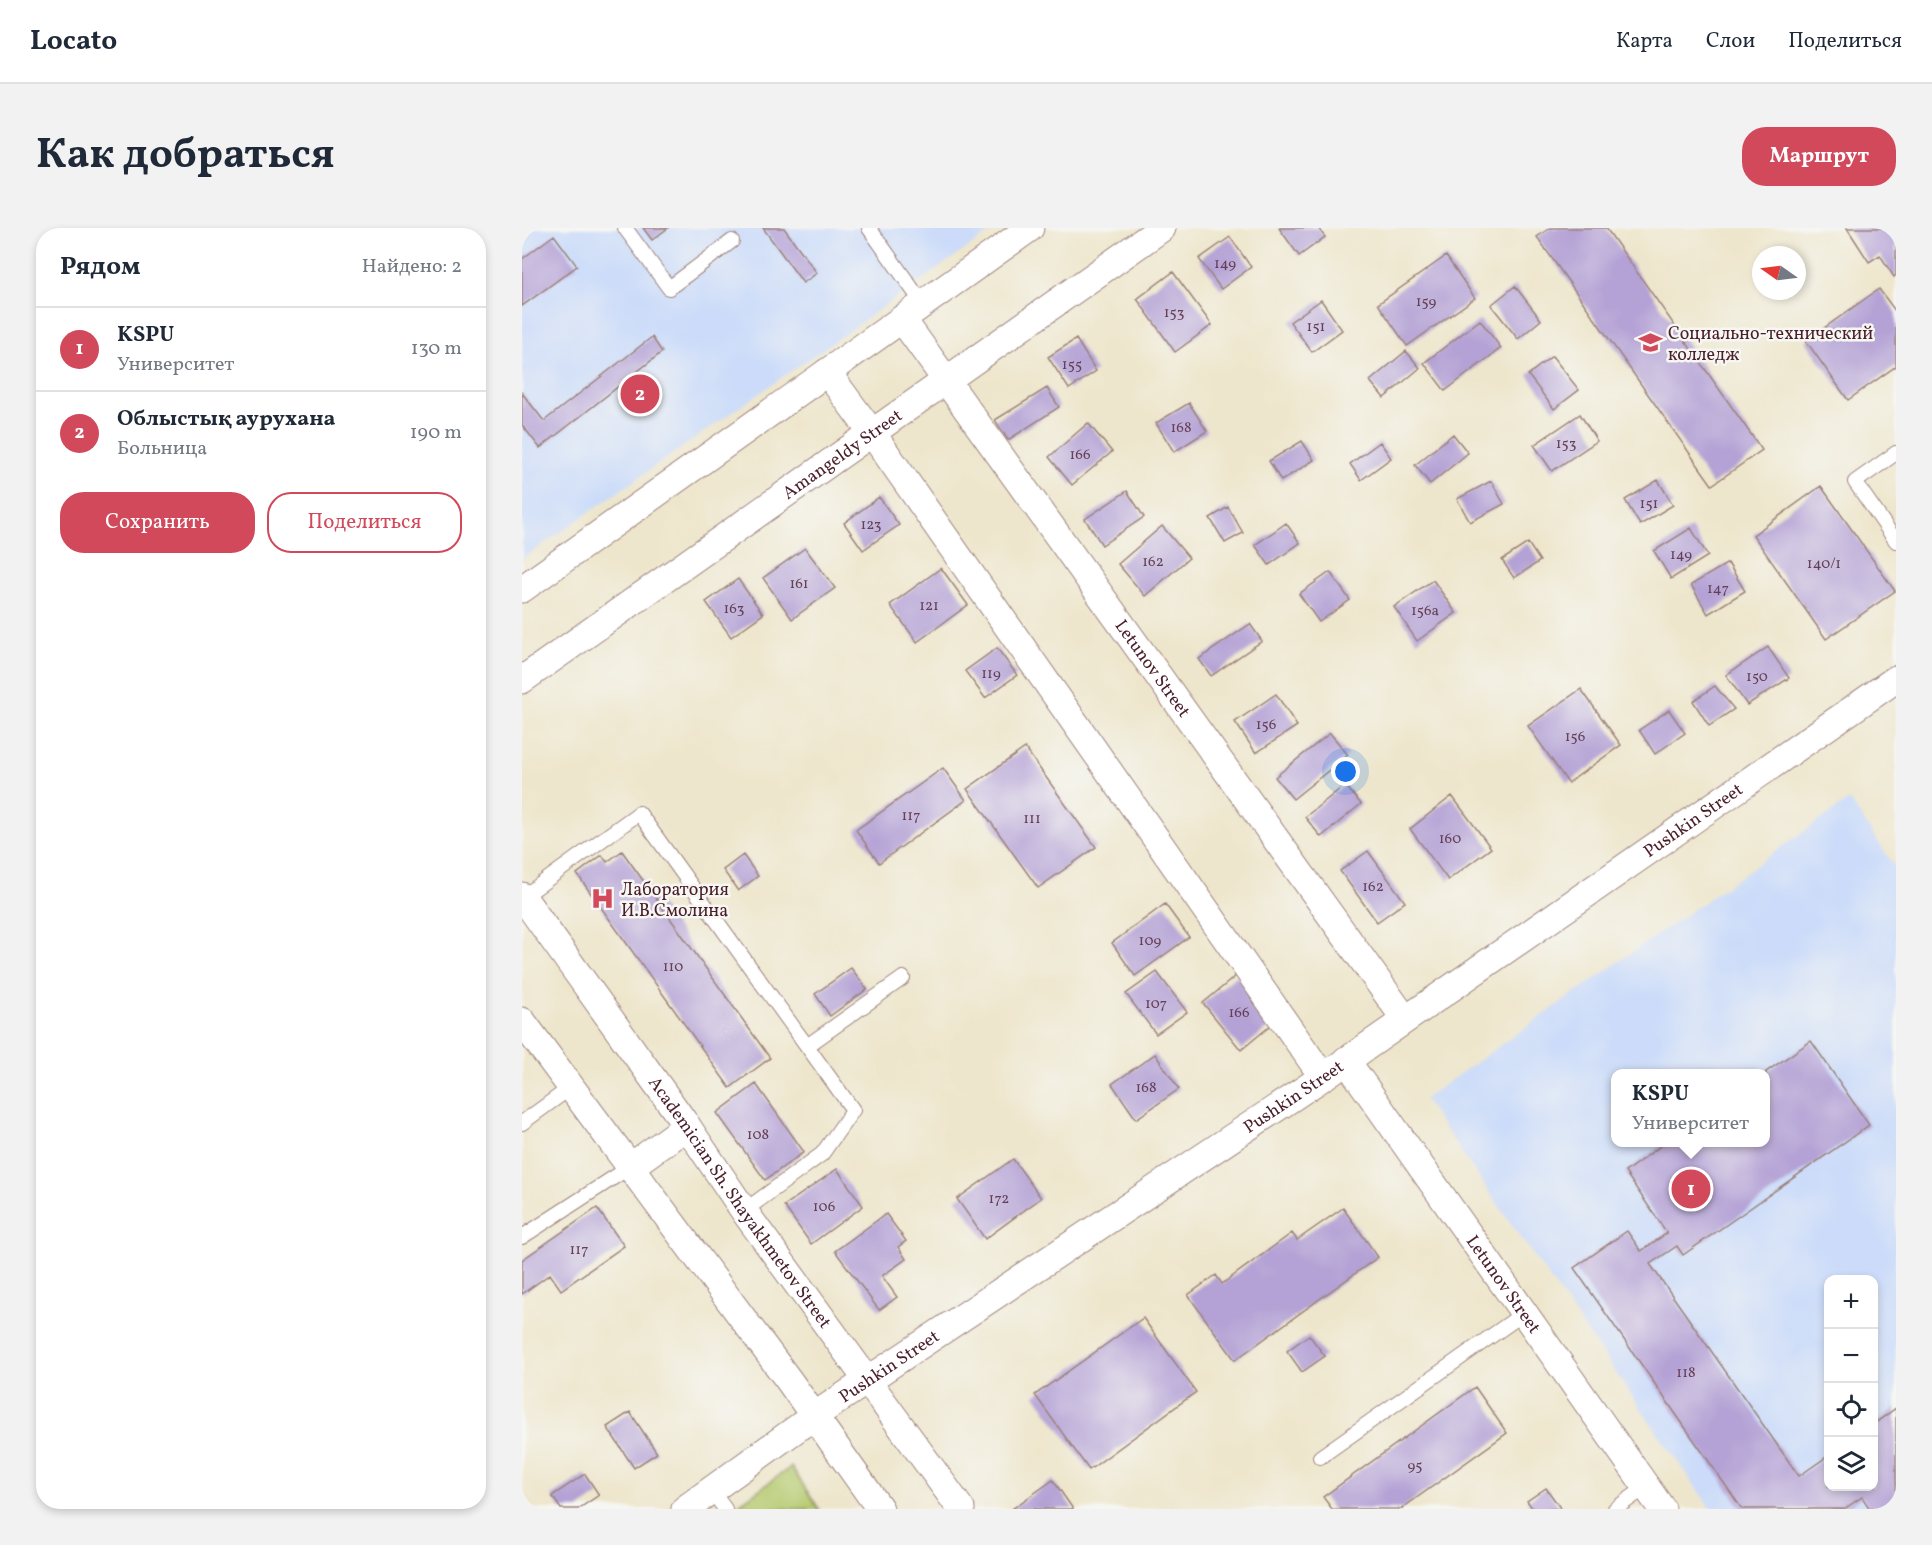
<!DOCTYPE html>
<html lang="ru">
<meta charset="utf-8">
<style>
:root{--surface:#fff;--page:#f2f2f3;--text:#1f2937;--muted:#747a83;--line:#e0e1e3;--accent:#d1495b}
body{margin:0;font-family:Vollkorn,serif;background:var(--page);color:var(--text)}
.controls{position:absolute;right:18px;bottom:18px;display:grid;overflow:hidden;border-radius:12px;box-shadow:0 3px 9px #0003}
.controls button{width:54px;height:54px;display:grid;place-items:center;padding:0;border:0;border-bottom:2px solid var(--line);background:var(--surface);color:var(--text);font:30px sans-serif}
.compass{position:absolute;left:1230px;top:18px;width:54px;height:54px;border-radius:50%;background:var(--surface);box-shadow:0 3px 9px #0003;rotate:284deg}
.you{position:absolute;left:824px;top:544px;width:21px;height:21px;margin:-15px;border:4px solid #fff;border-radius:50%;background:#1a73e8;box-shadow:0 0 0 9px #1a73e833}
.badge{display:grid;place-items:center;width:39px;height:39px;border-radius:50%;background:var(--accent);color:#fff;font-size:20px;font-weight:700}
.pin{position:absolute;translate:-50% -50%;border:3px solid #fff;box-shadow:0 2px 6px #0006}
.popup{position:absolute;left:1089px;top:841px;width:159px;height:78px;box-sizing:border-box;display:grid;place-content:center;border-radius:12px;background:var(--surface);filter:drop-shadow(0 2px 4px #0005);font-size:20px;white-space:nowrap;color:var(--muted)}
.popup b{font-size:22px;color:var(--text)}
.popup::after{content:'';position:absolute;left:50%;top:100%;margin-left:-12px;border:12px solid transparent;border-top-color:var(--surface)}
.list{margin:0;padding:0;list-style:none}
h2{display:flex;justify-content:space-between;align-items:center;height:78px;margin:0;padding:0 24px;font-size:26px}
h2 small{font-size:20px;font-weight:400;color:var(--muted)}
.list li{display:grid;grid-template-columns:39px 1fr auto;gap:18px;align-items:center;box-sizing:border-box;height:84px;padding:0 24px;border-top:2px solid var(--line)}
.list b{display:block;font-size:22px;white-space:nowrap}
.list p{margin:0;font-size:20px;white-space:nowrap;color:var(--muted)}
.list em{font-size:20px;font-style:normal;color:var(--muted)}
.actions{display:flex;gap:12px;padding:18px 24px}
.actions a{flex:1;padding:14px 0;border:2px solid var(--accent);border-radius:24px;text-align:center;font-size:21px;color:var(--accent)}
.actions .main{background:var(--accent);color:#fff}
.icon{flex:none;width:33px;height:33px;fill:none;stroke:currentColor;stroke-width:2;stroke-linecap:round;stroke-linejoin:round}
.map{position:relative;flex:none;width:1374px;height:1281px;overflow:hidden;border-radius:24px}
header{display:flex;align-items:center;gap:36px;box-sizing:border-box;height:84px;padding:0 30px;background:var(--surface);border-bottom:2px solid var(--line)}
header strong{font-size:28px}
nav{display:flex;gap:33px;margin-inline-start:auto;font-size:21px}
.intro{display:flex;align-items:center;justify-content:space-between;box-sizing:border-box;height:144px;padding:0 36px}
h1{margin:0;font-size:42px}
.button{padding:15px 27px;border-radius:24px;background:var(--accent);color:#fff;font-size:21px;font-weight:700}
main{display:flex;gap:36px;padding:0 36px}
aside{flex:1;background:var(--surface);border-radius:24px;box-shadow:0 3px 9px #0003}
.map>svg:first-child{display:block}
</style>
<header>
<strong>Locato</strong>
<nav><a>Карта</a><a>Слои</a><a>Поделиться</a></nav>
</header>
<div class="intro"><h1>Как добраться</h1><a class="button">Маршрут</a></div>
<main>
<aside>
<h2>Рядом<small>Найдено: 2</small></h2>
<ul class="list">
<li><span class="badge">1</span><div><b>KSPU</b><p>Университет</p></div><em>130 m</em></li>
<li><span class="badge">2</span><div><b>Облыстық аурухана</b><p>Больница</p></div><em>190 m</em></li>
</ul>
<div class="actions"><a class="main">Сохранить</a><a>Поделиться</a></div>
</aside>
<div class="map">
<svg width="1374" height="1281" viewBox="0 0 1374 1281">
<rect width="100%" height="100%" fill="#f6f6f2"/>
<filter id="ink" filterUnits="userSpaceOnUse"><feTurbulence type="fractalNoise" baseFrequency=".0167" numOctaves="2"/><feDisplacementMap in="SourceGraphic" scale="12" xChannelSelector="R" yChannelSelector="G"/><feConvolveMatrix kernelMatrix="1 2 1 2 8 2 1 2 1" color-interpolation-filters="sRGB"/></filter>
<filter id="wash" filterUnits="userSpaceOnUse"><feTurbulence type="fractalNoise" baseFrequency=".008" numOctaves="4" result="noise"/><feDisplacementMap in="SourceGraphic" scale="24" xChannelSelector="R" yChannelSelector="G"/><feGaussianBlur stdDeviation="1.35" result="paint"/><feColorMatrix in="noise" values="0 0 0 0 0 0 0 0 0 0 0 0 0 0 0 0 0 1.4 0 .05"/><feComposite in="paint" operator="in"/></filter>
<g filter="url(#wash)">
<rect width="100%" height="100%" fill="#eee6cc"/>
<!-- built -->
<path fill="#cbdbf9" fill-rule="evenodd" d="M0 0H474L0 331Z
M1327 572 1374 640V1281H1189L902 871ZM1094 846H1244V914H1094ZM1306 1052H1352V1258H1306Z"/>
<!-- green -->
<path fill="#b5ca6e" stroke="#80744c" stroke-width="1.5" d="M269 1239 297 1281H210Z"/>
<g id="blocks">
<!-- building -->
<path fill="#b4a1d5" d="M121 0H146L130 12Z
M241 0H262L295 45 281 55Z
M757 0H796L803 9 777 28Z
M1028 0H1084L1240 222 1190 257 1015 9Z
M1325 0H1374V47L1372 49 1358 27 1347 34Z
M32 7 55 38 0 78V31Z
M708 9 729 39 699 61 677 31Z
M924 28 953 70 885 118 856 76Z
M651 44 690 97 653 124 615 71Z
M993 58 1019 92 996 111 969 77Z
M1357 61 1374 84V138L1326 172 1284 113Z
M799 72 820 102 790 124 768 94Z
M958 92 979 120 923 163 902 135Z
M130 109 140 124 18 220 0 197V165L22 193Z
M554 111 574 143 547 161 526 129Z
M884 123 898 140 862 170 848 153Z
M1030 128 1057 162 1032 181 1006 147Z
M525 160 537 179 486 212 473 192Z
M667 175 685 203 652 224 634 195Z
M1058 186 1075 213 1030 243 1012 217Z
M566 195 590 224 550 257 527 229Z
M931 206 946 225 908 256 893 237Z
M780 213 792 232 759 253 747 233Z
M858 214 869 230 839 252 828 236Z
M1136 252 1151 277 1118 297 1103 272Z
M969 253 982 276 948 294 935 271Z
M1299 258 1373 363 1304 411 1231 307Z
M605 263 622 289 580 317 563 291Z
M357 269 377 297 341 322 322 295Z
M706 279 721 305 703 315 688 290Z
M764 295 778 315 747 337 733 317Z
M640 298 667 330 623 368 596 336Z
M1169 300 1186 328 1149 351 1132 323Z
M1006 315 1018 333 992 350 980 332Z
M283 320 313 360 270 391 241 350Z
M1206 335 1223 363 1186 386 1169 357Z
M419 340 446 377 395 414 368 377Z
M808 344 828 372 797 394 777 366Z
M216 351 241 386 209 409 184 374Z
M911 352 934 385 895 413 872 379Z
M728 396 740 413 689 448 677 431Z
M1246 419 1267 450 1225 477 1204 447Z
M475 420 495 447 463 470 443 443Z
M1193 458 1212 481 1187 498 1171 473Z
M1059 461 1099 517 1046 555 1006 498Z
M754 466 775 498 734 525 713 494Z
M1147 482 1163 505 1133 526 1117 502Z
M808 505 826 527 771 571 753 549Z
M503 520 574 619 516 660 445 561Z
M421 540 444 572 357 635 334 602Z
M823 557 839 576 799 609 783 589Z
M930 568 969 620 926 652 888 601Z
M100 623 248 830 208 860 55 646 80 627 85 634Z
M846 623 883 674 855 694 818 643Z
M221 627 236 648 216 663 201 642Z
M643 676 667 709 613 748 590 715Z
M329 740 345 761 308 788 293 766Z
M635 744 665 784 634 806 604 766Z
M715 747 753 794 719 822 681 775Z
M1289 813 1347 897 1161 1027 1155 1018 1128 1036 1277 1248 1306 1228V1258H1352V1196L1374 1180V1279L1371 1281H1348L1340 1269 1322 1281H1220L1052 1040 1105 1003 1119 1023 1145 1005 1103 944 1144 914H1244V844Z
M633 826 657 861 614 891 590 856Z
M234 856 282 924 243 952 195 885Z
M491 931 519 970 463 1011 435 971Z
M315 941 341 978 289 1016 262 978Z
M75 980 102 1018 39 1062 28 1046 0 1066V1032Z
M821 980 856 1029 713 1132 666 1067 694 1047 700 1056 770 1005 775 1012Z
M364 986 384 1013 376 1019 384 1031 360 1048 375 1069 357 1082 313 1023Z
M621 1090 674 1164 567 1242 513 1167Z
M787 1107 803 1128 780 1144 765 1123Z
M953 1159 985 1205 879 1281H810L801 1269Z
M108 1184 135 1225 112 1240 85 1199Z
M63 1246 77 1267 56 1281H39L30 1268Z
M531 1252 551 1281H490Z
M1024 1260 1039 1281H1011L1005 1273Z"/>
</g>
</g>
<g filter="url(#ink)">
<use href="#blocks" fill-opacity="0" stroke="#9c827c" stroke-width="1.5"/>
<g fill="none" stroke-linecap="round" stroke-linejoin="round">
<defs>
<path id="service" d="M103 0 147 60 210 13
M347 0 401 76
M1374 225 1333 254 1374 313
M1 669 117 585 331 882 300 926 222 983
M285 818 381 750
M0 895 48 860
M0 1009 108 939
M798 1229 1002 1085
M189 1262 203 1281
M1093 1281 1124 1259"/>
<g id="minor">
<path id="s1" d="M380 91 883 791"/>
<path d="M305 144 350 205 801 849"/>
<path d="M0 361 508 0"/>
<path id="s2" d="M0 452 640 0"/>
<path id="s3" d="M0 668 165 898 222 983 439 1281"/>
<path d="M0 793 268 1154 358 1281"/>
<path id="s4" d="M824 832 1140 1281"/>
<path d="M108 939 165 898"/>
<path id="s5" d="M163 1281 292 1188 801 849 1374 451"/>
</g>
</defs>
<!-- service casing -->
<use href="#service" stroke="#9c827c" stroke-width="16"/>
<!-- minor casing -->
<use href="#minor" stroke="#9c827c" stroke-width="29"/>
<!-- service -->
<use href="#service" stroke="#fff" stroke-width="14"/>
<!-- minor -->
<use href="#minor" stroke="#fff" stroke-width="27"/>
</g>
</g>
<!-- icons -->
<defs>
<symbol id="university-bare" viewBox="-9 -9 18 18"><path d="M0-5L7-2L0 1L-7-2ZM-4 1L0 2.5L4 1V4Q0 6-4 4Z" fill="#d1495b" stroke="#f6f6f2" stroke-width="2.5" paint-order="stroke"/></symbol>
<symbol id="hospital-bare" viewBox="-9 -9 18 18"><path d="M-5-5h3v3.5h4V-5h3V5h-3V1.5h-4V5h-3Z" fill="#d1495b" stroke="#f6f6f2" stroke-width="2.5" paint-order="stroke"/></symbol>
</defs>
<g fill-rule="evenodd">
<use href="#university-bare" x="1112" y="98" width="33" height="33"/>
<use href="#hospital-bare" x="64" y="654" width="33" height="33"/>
</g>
<g text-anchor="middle" stroke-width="5" stroke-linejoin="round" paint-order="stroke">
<!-- number labels -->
<g font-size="15" fill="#644056">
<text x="703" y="40">149</text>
<text x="904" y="78">159</text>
<text x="652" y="89">153</text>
<text x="794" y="103">151</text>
<text x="550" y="141">155</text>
<text x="659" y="204">168</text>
<text x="1044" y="220">153</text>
<text x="558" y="231">166</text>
<text x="1127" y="280">151</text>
<text x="349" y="301">123</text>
<text x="1159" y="331">149</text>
<text x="631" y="338">162</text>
<text x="1302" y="340">140/1</text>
<text x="277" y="360">161</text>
<text x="1196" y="365">147</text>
<text x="407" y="382">121</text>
<text x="212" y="385">163</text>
<text x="903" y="387">156а</text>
<text x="469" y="450">119</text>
<text x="1235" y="453">150</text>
<text x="744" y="501">156</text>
<text x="1053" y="513">156</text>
<text x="389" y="592">117</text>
<text x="510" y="595">111</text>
<text x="928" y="615">160</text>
<text x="851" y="663">162</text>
<text x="628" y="717">109</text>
<text x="151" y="743">110</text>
<text x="634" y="780">107</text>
<text x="717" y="789">166</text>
<text x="624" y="864">168</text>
<text x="236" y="911">108</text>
<text x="477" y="975">172</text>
<text x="302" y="983">106</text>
<text x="57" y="1026">117</text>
<text x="1164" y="1149">118</text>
<text x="893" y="1242">95</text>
</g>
<!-- poi labels -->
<g font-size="18" fill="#4a1f2b" stroke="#f6f6f2" text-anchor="start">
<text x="1146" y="111">Социально-технический<tspan x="1146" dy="21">колледж</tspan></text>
<text x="99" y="667">Лаборатория<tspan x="99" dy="21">И.В.Смолина</tspan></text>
</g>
<!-- street labels -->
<g font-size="18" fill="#4a1f2b" stroke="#f6f6f2">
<text dy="6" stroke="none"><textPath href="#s2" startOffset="392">Amangeldy Street</textPath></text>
<text dy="6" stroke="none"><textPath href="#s1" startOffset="430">Letunov Street</textPath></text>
<text dy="6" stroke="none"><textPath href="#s5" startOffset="1221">Pushkin Street</textPath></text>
<text dy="6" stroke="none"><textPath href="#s5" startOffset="735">Pushkin Street</textPath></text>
<text dy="6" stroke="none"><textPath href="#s3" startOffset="376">Academician Sh. Shayakhmetov Street</textPath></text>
<text dy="6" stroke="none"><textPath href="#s4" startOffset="274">Letunov Street</textPath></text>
<text dy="6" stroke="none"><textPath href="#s5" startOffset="249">Pushkin Street</textPath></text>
</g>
</g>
</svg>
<div class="controls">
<button>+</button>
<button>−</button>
<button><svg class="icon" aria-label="locate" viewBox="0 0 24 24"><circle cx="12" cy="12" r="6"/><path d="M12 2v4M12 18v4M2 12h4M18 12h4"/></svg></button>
<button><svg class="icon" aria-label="layers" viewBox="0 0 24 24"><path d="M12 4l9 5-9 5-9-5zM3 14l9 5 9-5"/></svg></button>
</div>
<svg class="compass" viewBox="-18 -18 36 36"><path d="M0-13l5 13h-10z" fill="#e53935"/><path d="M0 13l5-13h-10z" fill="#747a83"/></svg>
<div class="you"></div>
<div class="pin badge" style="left:1169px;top:961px">1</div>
<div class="popup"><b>KSPU</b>Университет</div>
<div class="pin badge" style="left:118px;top:166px">2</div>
</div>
</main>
